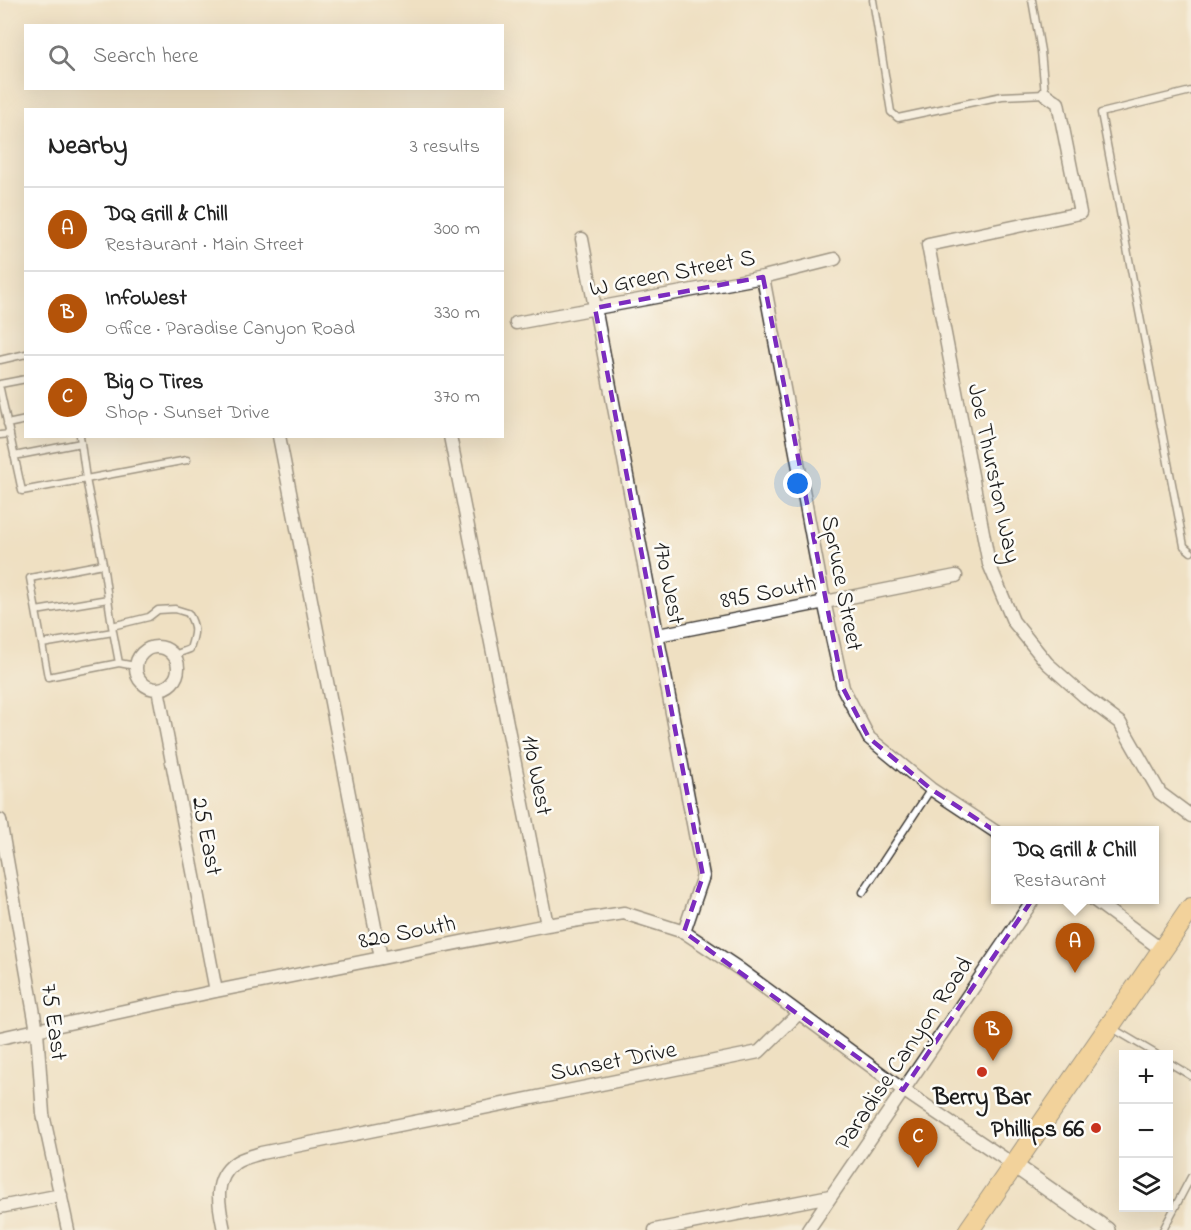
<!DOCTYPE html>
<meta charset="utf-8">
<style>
:root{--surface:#fff;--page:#f2f2f2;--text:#222;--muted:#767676;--line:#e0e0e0;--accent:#b45309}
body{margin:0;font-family:"Indie Flower",sans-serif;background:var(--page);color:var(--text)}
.controls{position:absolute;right:18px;bottom:18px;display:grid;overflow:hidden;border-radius:0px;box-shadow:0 6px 24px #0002}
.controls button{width:54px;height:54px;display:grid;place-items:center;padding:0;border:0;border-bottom:2px solid var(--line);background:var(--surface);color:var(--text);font:30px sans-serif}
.you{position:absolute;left:798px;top:484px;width:21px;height:21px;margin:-15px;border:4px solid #fff;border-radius:50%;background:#1a73e8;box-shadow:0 0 0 9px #1a73e833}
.badge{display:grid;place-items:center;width:39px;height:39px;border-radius:50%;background:var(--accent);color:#fff;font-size:20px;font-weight:700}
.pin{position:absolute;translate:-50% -50px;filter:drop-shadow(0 2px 3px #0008)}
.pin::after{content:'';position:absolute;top:32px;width:21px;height:18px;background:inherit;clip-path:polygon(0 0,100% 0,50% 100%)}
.popup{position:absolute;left:991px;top:826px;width:168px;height:78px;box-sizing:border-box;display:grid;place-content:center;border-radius:0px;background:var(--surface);filter:drop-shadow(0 2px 4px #0005);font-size:20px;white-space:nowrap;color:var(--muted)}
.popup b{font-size:22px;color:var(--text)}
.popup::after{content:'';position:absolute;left:50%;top:100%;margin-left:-12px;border:12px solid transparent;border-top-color:var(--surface)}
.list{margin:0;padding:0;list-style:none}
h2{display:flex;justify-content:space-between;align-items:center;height:78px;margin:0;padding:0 24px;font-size:26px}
h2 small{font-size:20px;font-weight:400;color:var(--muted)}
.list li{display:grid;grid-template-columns:39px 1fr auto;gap:18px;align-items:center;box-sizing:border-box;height:84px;padding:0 24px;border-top:2px solid var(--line)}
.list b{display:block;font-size:22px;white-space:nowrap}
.list p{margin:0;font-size:20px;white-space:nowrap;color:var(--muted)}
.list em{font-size:20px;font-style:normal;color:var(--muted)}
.icon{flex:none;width:33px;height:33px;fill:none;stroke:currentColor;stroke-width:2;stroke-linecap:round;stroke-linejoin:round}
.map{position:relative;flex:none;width:1191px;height:1230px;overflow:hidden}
.search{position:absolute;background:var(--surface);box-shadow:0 6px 24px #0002;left:24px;top:24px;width:480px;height:66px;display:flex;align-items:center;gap:15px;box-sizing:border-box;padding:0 21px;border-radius:0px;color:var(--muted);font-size:22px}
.panel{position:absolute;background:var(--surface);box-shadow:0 6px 24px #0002;left:24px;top:108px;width:480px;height:330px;border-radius:0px}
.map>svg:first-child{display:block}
</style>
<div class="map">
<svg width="1191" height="1230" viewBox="0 0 1191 1230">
<rect width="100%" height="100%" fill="#fdfcf7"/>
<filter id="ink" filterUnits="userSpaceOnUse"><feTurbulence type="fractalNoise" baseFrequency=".0167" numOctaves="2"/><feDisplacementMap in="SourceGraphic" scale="12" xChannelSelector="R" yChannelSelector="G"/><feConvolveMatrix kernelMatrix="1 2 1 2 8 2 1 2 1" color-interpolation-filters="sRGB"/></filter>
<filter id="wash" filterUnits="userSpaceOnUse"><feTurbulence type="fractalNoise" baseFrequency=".008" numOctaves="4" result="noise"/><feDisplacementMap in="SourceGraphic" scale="24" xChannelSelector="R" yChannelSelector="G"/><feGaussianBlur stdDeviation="1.35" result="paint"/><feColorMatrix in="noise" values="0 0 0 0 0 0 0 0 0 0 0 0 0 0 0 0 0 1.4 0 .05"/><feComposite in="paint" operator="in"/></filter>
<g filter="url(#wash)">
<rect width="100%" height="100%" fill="#efe0c2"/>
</g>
<g filter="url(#ink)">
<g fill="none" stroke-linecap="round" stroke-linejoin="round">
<defs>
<path id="service" d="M873 0 891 112 898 118 1002 96 1045 94 1041 51 1032 0
M1191 91 1101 113 1184 546 1191 552
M0 360 26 354
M0 384 26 379
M0 389 22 491 86 479 80 436
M7 424 26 420
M0 435 10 434
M14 456 81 443
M103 564 86 479 187 460
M36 611 108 599
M112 626 103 564 30 578 48 677 119 663
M42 644 113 632
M135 666 119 663 112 626 149 617 158 610 175 609 188 613C197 627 195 633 190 649L174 655
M863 892 931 789
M1112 1028 1156 1054
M1168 1062 1191 1076
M1163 1230 1191 1177"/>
<path id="minor" d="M1045 94 1058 103 1080 213 928 245 989 564 1013 621 1047 663 1084 696 1120 723 1160 793 1191 816
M582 239 703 876 684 932
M763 277 824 601 843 688 869 738 931 789 996 832
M516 323 763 277 835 259
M279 436 381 958
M450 436 547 925
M658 635 956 576
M136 668a21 21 0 1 1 42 0a21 21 0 1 1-42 0Z
M158 689 216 991
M0 820 37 1031 43 1114 68 1230
M1094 900 1162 950
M0 1038 216 991 547 925 624 913 684 932 738 968 799 1013
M0 1207 61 1195
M224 1230C219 1206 212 1180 235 1163 241 1158 253 1156 261 1153L759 1052 799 1013 903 1090 1014 1165
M655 1230 830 1196
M808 1230 1033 900"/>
<path id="tertiary" d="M1014 1165 1107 1230"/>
<path id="primary" d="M969 1230 1191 908"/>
</defs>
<!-- service casing -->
<use href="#service" stroke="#3c3935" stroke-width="9"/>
<!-- minor casing -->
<use href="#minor" stroke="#3c3935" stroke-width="15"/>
<!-- tertiary casing -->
<use href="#tertiary" stroke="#3c3935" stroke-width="18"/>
<!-- primary casing -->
<use href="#primary" stroke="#3c3935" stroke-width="22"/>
<!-- service -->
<use href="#service" stroke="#fff" stroke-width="6"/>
<!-- minor -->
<use href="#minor" stroke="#fff" stroke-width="12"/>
<!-- tertiary -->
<use href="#tertiary" stroke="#fff" stroke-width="15"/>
<!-- primary -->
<use href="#primary" stroke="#f5c16b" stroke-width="20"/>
</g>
</g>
<!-- marked area -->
<path d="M0 0H1191V1230H0ZM763 277 843 688 869 738 931 789 1053 869 903 1090 684 932 703 876 595 308Z" fill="#efe0c2" fill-opacity=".55" fill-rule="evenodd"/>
<path fill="none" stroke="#7b2cbf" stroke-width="4.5" stroke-dasharray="12 8" stroke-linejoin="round" d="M763 277 843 688 869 738 931 789 1053 869 903 1090 684 932 703 876 595 308Z"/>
<!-- markers -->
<g fill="#c8321e" stroke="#fdfcf7" stroke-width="2">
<circle cx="982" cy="1072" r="6"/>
<circle cx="1096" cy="1128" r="6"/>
</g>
<g text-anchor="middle" stroke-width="5" stroke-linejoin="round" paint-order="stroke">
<!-- street labels -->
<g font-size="24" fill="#1c1c1c" stroke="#fdfcf7">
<text transform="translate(672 272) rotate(-11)" y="8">W Green Street S</text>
<text transform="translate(995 473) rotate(78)" y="8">Joe Thurston Way</text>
<text transform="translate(670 583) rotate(79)" y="8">170 West</text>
<text transform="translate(843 583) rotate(79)" y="8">Spruce Street</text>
<text transform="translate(768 591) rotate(-11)" y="8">895 South</text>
<text transform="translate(538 775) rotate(79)" y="8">110 West</text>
<text transform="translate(208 836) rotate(79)" y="8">25 East</text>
<text transform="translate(407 931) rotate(-11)" y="8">820 South</text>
<text transform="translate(55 1022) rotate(82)" y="8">75 East</text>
<text transform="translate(903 1053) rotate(-56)" y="8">Paradise Canyon Road</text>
<text transform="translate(613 1060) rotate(-11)" y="8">Sunset Drive</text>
</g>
<!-- poi labels -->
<g font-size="24" font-weight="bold" fill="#1c1c1c" stroke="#fdfcf7">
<text x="982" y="1104">Berry Bar</text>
<text x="1084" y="1136" text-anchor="end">Phillips 66</text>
</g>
</g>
</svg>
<div class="controls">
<button>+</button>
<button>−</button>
<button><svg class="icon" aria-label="layers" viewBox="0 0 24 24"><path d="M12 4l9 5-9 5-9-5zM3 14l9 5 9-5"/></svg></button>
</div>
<div class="you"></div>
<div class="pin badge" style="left:1075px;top:973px">A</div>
<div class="popup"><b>DQ Grill &amp; Chill</b>Restaurant</div>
<div class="pin badge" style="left:993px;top:1061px">B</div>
<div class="pin badge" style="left:918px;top:1168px">C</div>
<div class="search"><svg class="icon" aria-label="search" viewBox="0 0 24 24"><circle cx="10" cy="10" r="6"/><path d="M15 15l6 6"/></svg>Search here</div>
<section class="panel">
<h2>Nearby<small>3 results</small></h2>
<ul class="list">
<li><span class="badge">A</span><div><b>DQ Grill &amp; Chill</b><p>Restaurant · Main Street</p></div><em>300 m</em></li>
<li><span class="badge">B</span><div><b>InfoWest</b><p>Office · Paradise Canyon Road</p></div><em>330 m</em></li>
<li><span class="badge">C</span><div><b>Big O Tires</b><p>Shop · Sunset Drive</p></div><em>370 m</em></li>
</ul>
</section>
</div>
